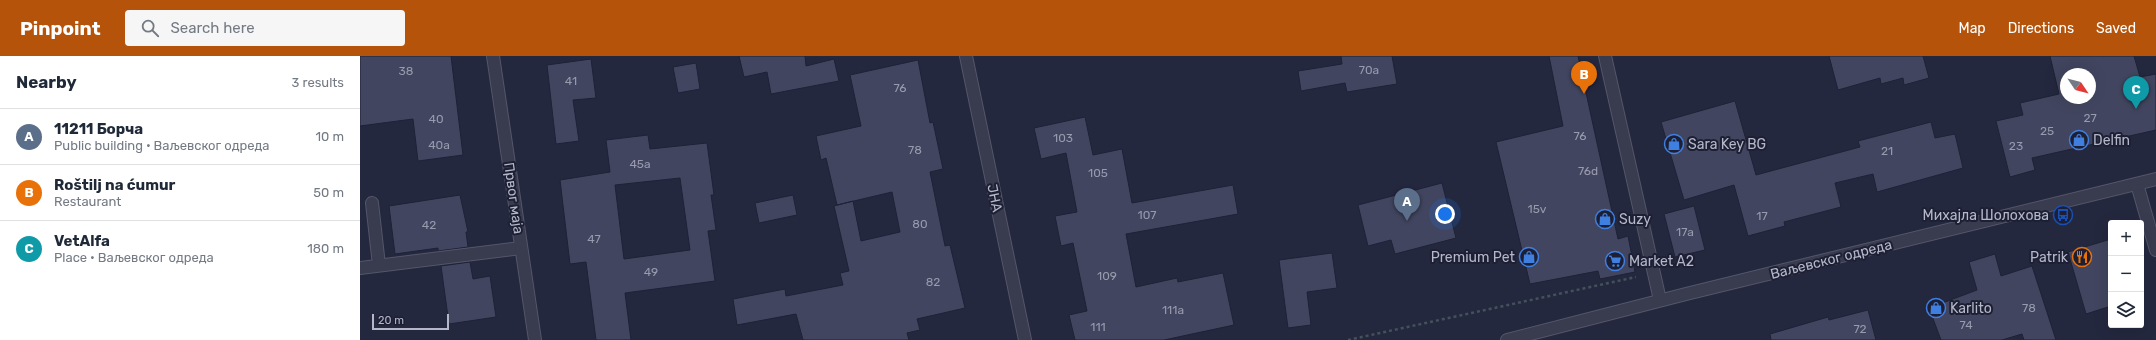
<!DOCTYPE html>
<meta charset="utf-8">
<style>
:root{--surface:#fff;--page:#f6f6f7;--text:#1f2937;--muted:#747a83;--line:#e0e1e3;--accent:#b45309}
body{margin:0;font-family:Rubik,sans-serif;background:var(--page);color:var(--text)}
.controls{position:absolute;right:12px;bottom:12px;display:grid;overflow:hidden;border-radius:4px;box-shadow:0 4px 16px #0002}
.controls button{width:36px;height:36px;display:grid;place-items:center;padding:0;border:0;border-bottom:1px solid var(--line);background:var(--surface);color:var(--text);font:20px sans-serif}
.compass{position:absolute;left:1700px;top:12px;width:36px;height:36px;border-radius:50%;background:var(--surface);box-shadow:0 4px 16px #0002;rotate:125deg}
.scale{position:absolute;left:12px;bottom:10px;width:77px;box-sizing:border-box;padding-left:4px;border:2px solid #b5b7c9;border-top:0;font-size:11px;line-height:14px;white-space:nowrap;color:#b5b7c9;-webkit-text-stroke:3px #1d2034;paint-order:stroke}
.you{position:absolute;left:1085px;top:158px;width:14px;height:14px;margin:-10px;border:3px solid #fff;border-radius:50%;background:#1a73e8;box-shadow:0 0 0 6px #1a73e833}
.badge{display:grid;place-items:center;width:26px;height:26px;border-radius:50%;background:var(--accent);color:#fff;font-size:13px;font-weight:700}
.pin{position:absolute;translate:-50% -33px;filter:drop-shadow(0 1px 2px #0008)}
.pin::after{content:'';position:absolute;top:21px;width:14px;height:12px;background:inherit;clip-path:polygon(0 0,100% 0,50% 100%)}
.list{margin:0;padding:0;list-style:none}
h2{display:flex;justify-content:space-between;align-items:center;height:52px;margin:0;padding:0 16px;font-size:17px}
h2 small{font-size:13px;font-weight:400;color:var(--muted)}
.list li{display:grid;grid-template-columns:26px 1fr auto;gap:12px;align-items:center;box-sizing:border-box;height:56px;padding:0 16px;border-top:1px solid var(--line)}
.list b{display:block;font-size:15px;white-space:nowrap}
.list p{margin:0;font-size:13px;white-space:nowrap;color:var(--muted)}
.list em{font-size:13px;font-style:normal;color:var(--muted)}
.icon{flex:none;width:22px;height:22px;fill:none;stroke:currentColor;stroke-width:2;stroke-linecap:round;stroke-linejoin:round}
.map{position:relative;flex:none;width:1796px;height:284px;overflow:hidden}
header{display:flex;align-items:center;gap:24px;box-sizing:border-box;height:56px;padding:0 20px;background:var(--accent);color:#fff}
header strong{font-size:19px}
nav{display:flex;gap:22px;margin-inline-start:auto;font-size:14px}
.search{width:280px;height:36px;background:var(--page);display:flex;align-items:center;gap:10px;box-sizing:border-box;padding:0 14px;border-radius:4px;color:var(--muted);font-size:15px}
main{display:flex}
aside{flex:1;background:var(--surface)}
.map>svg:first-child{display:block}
</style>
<header>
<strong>Pinpoint</strong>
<div class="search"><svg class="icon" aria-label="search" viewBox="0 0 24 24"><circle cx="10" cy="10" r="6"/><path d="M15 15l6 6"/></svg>Search here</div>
<nav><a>Map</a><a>Directions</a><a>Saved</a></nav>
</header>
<main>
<aside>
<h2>Nearby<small>3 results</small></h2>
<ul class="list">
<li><span class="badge" style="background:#5c6f8a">A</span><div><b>11211 Борча</b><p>Public building · Ваљевског одреда</p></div><em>10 m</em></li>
<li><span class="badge" style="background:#e8710a">B</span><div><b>Roštilj na ćumur</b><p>Restaurant</p></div><em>50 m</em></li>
<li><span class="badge" style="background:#0f9aa8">C</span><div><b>VetAlfa</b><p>Place · Ваљевског одреда</p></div><em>180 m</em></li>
</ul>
</aside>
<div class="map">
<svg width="1796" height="284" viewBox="0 0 1796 284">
<rect width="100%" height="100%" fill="#24283f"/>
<!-- building -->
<path fill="#41455f" stroke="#1f2236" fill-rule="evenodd" d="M0 0H91L103 99 58 105 53 63 0 70Z
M379 0H445L446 10 474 3 479 25 411 38 407 16 384 21Z
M981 0H1032L1037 28 987 36 985 27 941 35 938 15 982 8Z
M1189 0H1218L1258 183 1268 180 1275 216 1240 223 1238 215 1170 228 1136 86 1203 70Z
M1469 0H1563L1569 22 1544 29 1543 22 1521 28 1520 22 1478 34Z
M1690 0H1774L1780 21 1796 18V74L1672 102 1675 114 1650 121 1636 65 1663 59 1660 47 1699 38ZM1706 18H1730V42H1706Z
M231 3 236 42 213 44 219 85 196 88 187 9Z
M558 4 570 67 573 66 583 113 570 116 585 190 590 189 605 252 557 263 560 274 547 277 549 284H443L436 258 377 269 373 243 425 233 426 240 483 229 480 217 489 215 474 150 493 145 501 185 540 176 532 136 477 149 466 102 461 104 456 80 501 70 490 19Z
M336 7 340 33 318 37 313 11Z
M1375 45 1396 119 1500 91 1498 85 1571 66 1575 82 1595 78 1603 112 1517 136 1513 118 1475 127 1481 151 1424 166 1425 170 1388 180 1374 129 1324 144 1301 66Z
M725 61 733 99 762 93 772 147 873 129 878 158 766 178 776 231 817 222 818 226 863 217 874 269 804 284H715L709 259 727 255 713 187 701 190 695 160 717 156 706 97 681 103 674 72Z
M288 79 290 93 347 87 354 139H351L356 174 348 175 355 225 265 237 271 284H236L226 206 210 208 200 124 250 116 246 84ZM320 122 330 194 264 203 255 129Z
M1082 127 1096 182 1035 198 1031 184 1008 190 998 149Z
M100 139 108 176H106L108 191 78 195V192L35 198 29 150Z
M433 139 437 159 399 167 395 147Z
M1334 150 1345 194 1315 201 1304 158Z
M1751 183V250L1726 258 1708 196Z
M972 197 977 232 947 236 951 269 928 272 919 204Z
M1635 198 1641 220 1672 210 1696 284H1664L1662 278 1642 284H1581L1569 252 1617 234 1609 206Z
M110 206 113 223 130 220 136 261 89 268 81 210Z
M1508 254 1516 284H1411L1410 278 1468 261 1469 264Z"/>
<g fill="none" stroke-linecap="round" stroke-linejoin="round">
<defs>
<path id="service" d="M12 147 19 209
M0 212 161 192"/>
<path id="minor" d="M133 0 175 284
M606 0 665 284
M1777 128 1796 194"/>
<path id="tertiary" d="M1245 0 1300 244
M1147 284 1326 238 1796 123"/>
</defs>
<!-- service casing -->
<use href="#service" stroke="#545669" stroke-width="14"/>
<!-- minor casing -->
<use href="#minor" stroke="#545669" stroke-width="14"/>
<!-- tertiary casing -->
<use href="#tertiary" stroke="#545669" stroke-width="14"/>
<!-- path -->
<path stroke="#42515a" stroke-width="2.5" stroke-dasharray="3 3" stroke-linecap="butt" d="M988 284 1276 221"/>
<!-- service -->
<use href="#service" stroke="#393b4f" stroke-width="12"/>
<!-- minor -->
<use href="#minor" stroke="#393b4f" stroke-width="12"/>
<!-- tertiary -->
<use href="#tertiary" stroke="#393b4f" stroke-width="12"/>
</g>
<!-- icons -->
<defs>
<symbol id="shop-ring" viewBox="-11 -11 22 22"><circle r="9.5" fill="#1d2034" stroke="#3f7fe0" stroke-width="1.5"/><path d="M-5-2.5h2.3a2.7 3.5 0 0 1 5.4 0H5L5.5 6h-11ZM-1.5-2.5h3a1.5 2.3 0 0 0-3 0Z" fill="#3f7fe0"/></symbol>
<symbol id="bus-ring" viewBox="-11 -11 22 22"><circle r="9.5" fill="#1d2034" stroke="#1a4fb4" stroke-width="1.5"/><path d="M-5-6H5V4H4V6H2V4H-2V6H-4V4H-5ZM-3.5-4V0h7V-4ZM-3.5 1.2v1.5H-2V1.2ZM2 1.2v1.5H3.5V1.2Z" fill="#1a4fb4"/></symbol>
<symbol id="restaurant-ring" viewBox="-11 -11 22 22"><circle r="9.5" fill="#1d2034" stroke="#e8710a" stroke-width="1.5"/><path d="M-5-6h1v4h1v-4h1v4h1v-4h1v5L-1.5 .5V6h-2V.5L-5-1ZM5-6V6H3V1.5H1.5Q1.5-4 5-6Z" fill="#e8710a"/></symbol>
<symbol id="supermarket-ring" viewBox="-11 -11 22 22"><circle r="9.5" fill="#1d2034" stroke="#3f7fe0" stroke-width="1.5"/><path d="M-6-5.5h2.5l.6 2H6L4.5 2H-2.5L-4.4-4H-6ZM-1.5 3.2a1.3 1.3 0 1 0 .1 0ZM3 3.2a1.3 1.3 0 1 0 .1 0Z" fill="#3f7fe0"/></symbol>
</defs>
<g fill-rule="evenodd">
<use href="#shop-ring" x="1708" y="73" width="22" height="22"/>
<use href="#shop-ring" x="1303" y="77" width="22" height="22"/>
<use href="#bus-ring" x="1692" y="148" width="22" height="22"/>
<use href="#shop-ring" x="1234" y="152" width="22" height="22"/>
<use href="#shop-ring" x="1158" y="190" width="22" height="22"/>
<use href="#restaurant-ring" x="1711" y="190" width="22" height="22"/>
<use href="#supermarket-ring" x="1244" y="194" width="22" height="22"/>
<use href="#shop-ring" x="1565" y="241" width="22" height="22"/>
</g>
<g text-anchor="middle" stroke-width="4" stroke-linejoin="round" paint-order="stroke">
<!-- number labels -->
<g font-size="12" fill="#989aae">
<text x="1009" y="18">70a</text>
<text x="46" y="19">38</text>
<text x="211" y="29">41</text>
<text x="540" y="36">76</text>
<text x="1730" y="66">27</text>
<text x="76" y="67">40</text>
<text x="1687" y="79">25</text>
<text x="1220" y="84">76</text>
<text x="703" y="86">103</text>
<text x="79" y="93">40a</text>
<text x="1656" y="94">23</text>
<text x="555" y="98">78</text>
<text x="1527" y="99">21</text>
<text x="280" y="112">45a</text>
<text x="1228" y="119">76d</text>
<text x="738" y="121">105</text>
<text x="1177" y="157">15v</text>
<text x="787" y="163">107</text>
<text x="1402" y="164">17</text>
<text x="560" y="172">80</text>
<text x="69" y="173">42</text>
<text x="1325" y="180">17a</text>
<text x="234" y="187">47</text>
<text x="291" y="220">49</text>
<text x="747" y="224">109</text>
<text x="573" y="230">82</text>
<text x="1669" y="256">78</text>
<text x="813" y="258">111a</text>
<text x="1606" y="273">74</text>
<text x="738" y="275">111</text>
<text x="1500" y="277">72</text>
</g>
<!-- poi labels -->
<g font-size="14" fill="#b5b7c9" stroke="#1d2034" text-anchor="start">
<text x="1733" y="89">Delfin</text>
<text x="1328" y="93">Sara Key BG</text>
<text x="1689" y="164" text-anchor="end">Михајла Шолохова</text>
<text x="1259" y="168">Suzy</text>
<text x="1155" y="206" text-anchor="end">Premium Pet</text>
<text x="1708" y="206" text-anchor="end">Patrik</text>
<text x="1269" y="210">Market A2</text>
<text x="1590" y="257">Karlito</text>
</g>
<!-- street labels -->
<g font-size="14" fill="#b5b7c9" stroke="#1d2034">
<text transform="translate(154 142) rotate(82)" y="5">Првог маја</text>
<text transform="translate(635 142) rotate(78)" y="5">ЈНА</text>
<text transform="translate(1471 203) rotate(-14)" y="5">Ваљевског одреда</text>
</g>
</g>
</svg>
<div class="controls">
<button>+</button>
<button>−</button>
<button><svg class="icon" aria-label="layers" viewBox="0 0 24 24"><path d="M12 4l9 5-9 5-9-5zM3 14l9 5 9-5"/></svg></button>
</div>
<svg class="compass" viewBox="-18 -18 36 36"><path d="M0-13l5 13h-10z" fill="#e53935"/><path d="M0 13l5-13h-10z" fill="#747a83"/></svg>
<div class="scale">20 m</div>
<div class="you"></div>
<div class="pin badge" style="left:1047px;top:165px;background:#5c6f8a">A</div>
<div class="pin badge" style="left:1224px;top:38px;background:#e8710a">B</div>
<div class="pin badge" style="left:1776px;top:53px;background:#0f9aa8">C</div>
</div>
</main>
